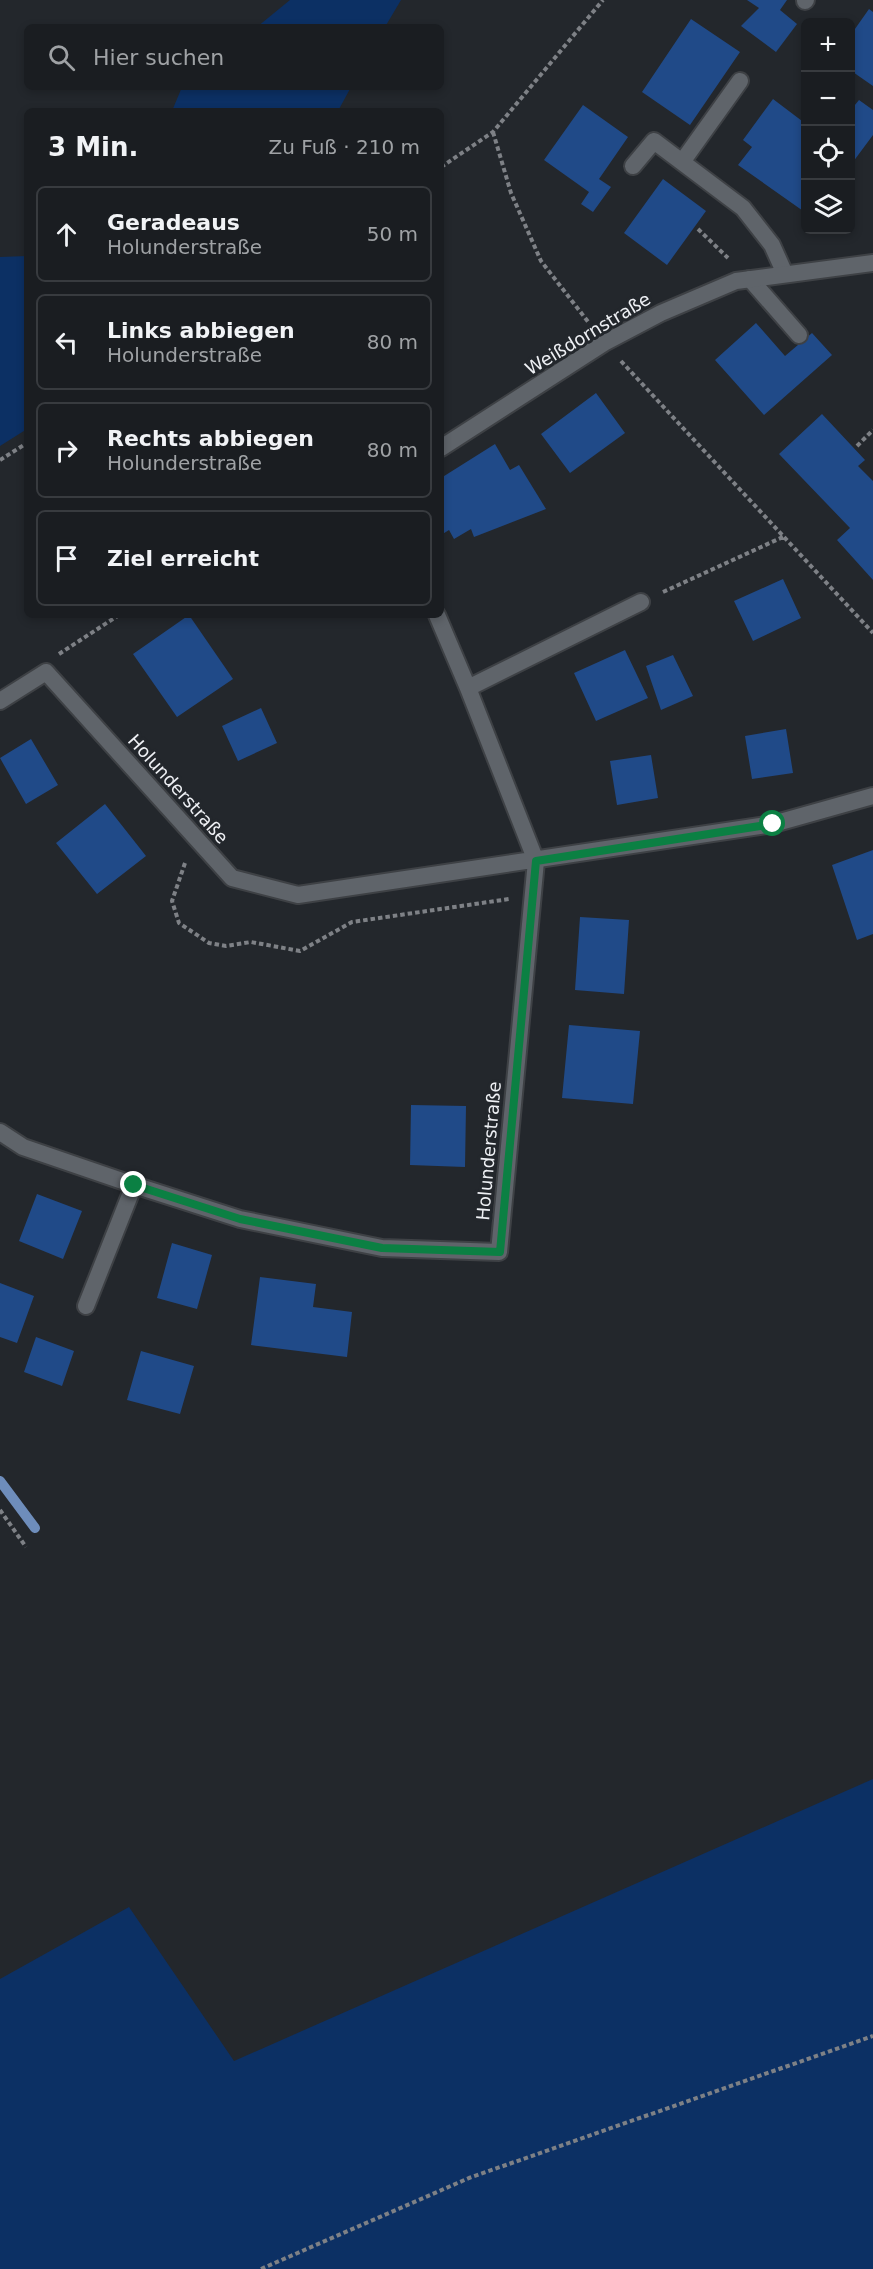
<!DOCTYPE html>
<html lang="de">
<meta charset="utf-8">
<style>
:root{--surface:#1a1d21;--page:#23262a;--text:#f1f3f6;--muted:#9fa2a5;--line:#383b3f}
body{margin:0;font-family:"DejaVu Sans",sans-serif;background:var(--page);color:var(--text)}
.controls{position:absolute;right:18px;top:18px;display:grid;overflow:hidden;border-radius:9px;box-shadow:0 3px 9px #0003}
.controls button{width:54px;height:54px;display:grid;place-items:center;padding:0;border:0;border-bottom:2px solid var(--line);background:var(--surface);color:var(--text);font:30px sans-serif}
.stop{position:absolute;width:18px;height:18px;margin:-14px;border:4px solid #0b8043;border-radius:50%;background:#fff}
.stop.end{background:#0b8043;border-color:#fff;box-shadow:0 2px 6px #0008}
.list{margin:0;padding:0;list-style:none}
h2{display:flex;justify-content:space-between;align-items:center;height:78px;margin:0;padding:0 24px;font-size:26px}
h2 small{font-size:20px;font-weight:400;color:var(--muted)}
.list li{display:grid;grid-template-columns:39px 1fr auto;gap:18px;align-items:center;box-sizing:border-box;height:96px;margin:0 12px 12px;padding:0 12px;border:2px solid var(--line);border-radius:9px}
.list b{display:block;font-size:22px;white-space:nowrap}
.list p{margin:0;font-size:20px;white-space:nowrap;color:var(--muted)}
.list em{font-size:20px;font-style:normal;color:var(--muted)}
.icon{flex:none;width:33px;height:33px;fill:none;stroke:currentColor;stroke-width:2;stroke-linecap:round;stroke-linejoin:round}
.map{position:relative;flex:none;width:873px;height:2269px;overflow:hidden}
.search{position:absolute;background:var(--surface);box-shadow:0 3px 9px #0003;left:24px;top:24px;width:420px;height:66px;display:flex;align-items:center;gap:15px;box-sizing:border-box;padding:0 21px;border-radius:9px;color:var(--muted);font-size:22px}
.panel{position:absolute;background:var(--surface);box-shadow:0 3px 9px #0003;left:24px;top:108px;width:420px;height:510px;border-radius:9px}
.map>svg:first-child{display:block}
</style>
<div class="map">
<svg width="873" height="2269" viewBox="0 0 873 2269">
<rect width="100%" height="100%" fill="#23272c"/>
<!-- green -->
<path fill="#0c3064" d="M290 0H401L385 27H257Z
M182 87H351L338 111H172Z
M27 256V429L0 446V257Z
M873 1779V2269H0V1979L129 1907 234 2061Z"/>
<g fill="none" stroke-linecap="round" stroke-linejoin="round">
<!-- stream -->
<path stroke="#6e8dbb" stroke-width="10" d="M0 1481 35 1528"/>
</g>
<!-- building -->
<path fill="#204a88" d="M747 0H787L780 10 797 24 776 52 741 26 759 8Z
M869 9 873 12V86L850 70V36Z
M691 19 740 52 690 125 642 92Z
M773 99 806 124V213L738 165 752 147 743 140Z
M859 100 873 110V135L850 166V111Z
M583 105 628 137 599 179 611 187 593 212 581 204 589 192 544 160Z
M663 179 706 211 667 265 624 233Z
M756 323 785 356 812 333 832 355 764 415 715 360Z
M596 393 625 433 570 473 541 434Z
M822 414 865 460 858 466 873 481V580L837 540 850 528 779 454Z
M495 444 510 470 519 465 546 509 474 537 471 529 454 539 449 530 441 535V478Z
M783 579 801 618 753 641 734 601Z
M189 615 233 679 177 717 133 654Z
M625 650 648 698 596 721 574 673Z
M673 655 693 696 661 710 646 666Z
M261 708 277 743 238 761 222 726Z
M786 729 793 773 752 779 745 736Z
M31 739 58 785 26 804 0 758Z
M651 755 658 798 617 805 610 761Z
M105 804 146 856 97 894 56 843Z
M873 850V934L857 940 832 865Z
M580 917 629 920 624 994 575 990Z
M569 1025 640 1031 633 1104 562 1098Z
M411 1105 466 1106 465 1167 410 1165Z
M37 1194 82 1211 63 1259 19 1241Z
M172 1243 212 1255 197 1309 157 1298Z
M260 1277 316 1284 313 1307 352 1312 347 1357 251 1345Z
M0 1283 34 1296 17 1343 0 1337Z
M36 1337 74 1351 62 1386 24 1372Z
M141 1351 194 1366 180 1414 127 1400Z"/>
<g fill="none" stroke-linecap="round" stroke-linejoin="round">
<defs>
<path id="service" d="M805 1 806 0
M682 162 740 81
M633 166 654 141 743 208 772 245 785 274
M750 279 799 335"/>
<path id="minor" d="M441 448 604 343 661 313 736 281 873 263
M468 688 641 602
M0 701 46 672 232 878 298 895 773 824 873 796
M0 1132 23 1147 134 1185 240 1219 382 1248 499 1252 536 861 468 688 437 615
M86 1306 134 1185"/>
</defs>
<!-- service casing -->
<use href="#service" stroke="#3e4145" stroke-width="20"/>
<!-- minor casing -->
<use href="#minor" stroke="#3e4145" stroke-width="20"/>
<!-- path -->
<path stroke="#7e8186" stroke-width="4" stroke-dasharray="4.5 3" stroke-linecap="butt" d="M493 132 511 193 541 261 589 323
M441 167 493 132 603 0
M698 229 728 258
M621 361 873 633
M857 446 873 430
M0 460 27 443
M663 592 785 536
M59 654 119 615
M185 863 172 901 179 923 209 943 226 946 251 942 300 951 352 922 509 899
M0 1510 26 1547
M261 2269 469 2178 873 2036"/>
<!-- service -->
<use href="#service" stroke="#5f646a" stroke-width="16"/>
<!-- minor -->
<use href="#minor" stroke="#5f646a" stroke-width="16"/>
</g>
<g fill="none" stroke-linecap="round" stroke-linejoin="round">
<!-- route -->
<path stroke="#0b8043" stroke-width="8" d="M134 1185 240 1219 382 1248 500 1252 536 861 773 824"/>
</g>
<g text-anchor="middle" stroke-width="6" stroke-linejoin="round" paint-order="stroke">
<!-- street labels -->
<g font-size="18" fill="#eef0f4" stroke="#23272c">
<text transform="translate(588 334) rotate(-31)" y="6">Weißdornstraße</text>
<text transform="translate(178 789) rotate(48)" y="6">Holunderstraße</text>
<text transform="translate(489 1151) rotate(-85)" y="6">Holunderstraße</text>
</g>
</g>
</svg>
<div class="controls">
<button>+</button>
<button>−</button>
<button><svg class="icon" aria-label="locate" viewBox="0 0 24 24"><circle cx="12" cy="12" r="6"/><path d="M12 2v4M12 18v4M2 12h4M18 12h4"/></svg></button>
<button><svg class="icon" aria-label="layers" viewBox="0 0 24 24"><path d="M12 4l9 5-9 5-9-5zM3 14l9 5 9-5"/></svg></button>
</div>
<div class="stop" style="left:773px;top:824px"></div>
<div class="stop end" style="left:134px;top:1185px"></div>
<div class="search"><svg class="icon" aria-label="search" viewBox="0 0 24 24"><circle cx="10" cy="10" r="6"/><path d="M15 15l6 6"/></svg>Hier suchen</div>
<section class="panel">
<h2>3 Min.<small>Zu Fuß · 210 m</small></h2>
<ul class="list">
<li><svg class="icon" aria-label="ahead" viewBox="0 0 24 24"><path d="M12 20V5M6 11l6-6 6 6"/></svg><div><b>Geradeaus</b><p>Holunderstraße</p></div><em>50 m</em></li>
<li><svg class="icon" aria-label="left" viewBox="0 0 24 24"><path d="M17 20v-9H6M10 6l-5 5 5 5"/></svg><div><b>Links abbiegen</b><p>Holunderstraße</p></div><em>80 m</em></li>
<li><svg class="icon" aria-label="right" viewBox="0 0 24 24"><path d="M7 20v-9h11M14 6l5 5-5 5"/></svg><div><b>Rechts abbiegen</b><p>Holunderstraße</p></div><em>80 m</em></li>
<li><svg class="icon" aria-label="arrive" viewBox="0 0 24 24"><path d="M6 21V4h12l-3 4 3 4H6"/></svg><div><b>Ziel erreicht</b></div></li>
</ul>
</section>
</div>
